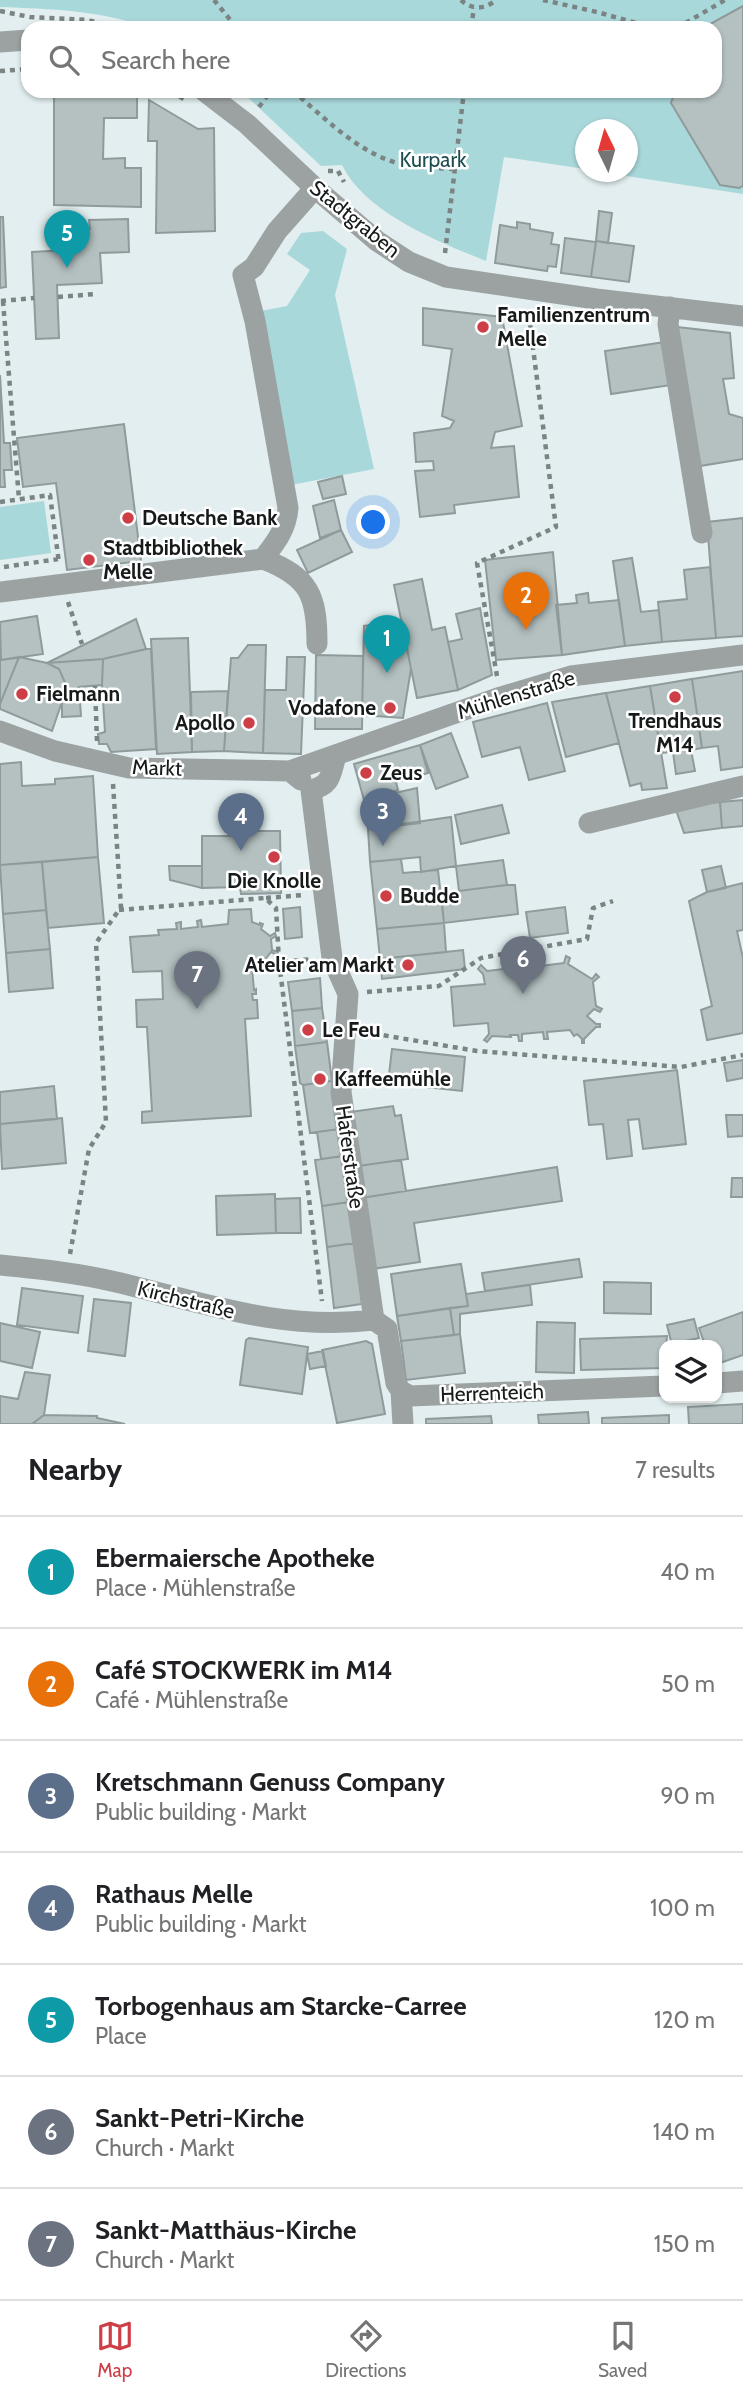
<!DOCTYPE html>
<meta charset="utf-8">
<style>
:root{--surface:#fff;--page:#f2f2f2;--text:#202124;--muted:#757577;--line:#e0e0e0;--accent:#cd3e47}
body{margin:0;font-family:Cabin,sans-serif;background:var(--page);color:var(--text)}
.controls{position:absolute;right:21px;bottom:21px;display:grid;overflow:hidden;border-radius:14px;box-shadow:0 2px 5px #0004}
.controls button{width:63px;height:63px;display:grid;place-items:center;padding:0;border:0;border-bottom:2px solid var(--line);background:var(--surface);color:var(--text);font:35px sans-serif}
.compass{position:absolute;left:575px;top:119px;width:63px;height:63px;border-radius:50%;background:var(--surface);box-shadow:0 2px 5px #0004;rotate:355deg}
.you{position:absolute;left:374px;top:523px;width:24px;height:24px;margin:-18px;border:5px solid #fff;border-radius:50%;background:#1a73e8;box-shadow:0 0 0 10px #1a73e833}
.badge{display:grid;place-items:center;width:46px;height:46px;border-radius:50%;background:var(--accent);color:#fff;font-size:23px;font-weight:700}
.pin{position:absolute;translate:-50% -58px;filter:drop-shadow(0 2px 4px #0008)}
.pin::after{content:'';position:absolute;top:37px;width:24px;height:21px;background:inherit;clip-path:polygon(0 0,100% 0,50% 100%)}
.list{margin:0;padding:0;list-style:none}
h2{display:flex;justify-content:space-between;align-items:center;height:91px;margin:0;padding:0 28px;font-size:30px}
h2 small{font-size:23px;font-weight:400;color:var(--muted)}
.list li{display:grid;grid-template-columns:46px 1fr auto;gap:21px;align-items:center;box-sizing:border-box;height:112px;padding:0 28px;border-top:2px solid var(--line)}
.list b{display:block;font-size:26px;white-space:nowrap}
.list p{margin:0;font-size:23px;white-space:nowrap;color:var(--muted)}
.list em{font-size:23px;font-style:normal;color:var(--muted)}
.icon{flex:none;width:38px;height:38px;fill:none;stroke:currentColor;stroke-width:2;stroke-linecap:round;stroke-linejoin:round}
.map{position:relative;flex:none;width:743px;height:1424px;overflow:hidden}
.search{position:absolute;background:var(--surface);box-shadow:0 2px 5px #0004;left:21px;right:21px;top:21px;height:77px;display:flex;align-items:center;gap:18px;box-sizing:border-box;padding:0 24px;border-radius:21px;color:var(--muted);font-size:26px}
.sheet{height:875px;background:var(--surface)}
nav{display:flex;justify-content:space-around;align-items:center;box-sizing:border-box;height:98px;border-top:2px solid var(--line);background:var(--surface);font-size:19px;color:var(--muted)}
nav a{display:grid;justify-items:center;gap:4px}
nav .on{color:var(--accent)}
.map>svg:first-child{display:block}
</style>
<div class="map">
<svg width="743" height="1424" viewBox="0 0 743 1424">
<rect width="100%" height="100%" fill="#e2eeef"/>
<!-- green -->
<path fill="#a9d8db" d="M0 0H743V194L601 172H628V130H586L585 169 504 157 486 261C439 242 365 213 342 165L321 166 241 91H715V28H149C100 10 51 9 0 7Z
M323 231 347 249 335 295 374 469 291 485 261 311 287 306 310 270 287 254 301 233Z
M44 501 51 553 0 560V507Z"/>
<!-- building -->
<path fill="#b5c1c1" stroke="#8f9a9b" stroke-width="2" d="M743 6V186L739 188 720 185 671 103 675 91H715V28H703Z
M54 91H137V118H104L103 159 125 158V168H141V207L54 205Z
M149 100 198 129 214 128 215 231 156 233 157 141H148Z
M599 211 612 213 608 243 596 241Z
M0 217H3L6 287 0 288Z
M128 219 129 252 100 253 102 283 57 285 59 338 36 339 32 252 67 250V243L81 242 80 230 90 229 89 220Z
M517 222 530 224V229L553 233 551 244 559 245 556 267 548 266 547 271 495 263 500 225 517 228Z
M565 238 596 242 591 277 561 273Z
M596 241 634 246 629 282 591 277Z
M423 308 502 317 522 426 495 432 491 448 514 446 519 497 454 505 455 513 420 517 415 471 434 470 433 461 416 462 414 433 450 428 454 421 442 416 452 349 423 345Z
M677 327 730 333 734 378 723 379 729 414 743 418V459L700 466Z
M665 342 671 385 611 394 605 351Z
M0 375 4 443H10L12 470H4L5 487H0Z
M124 424 141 561 67 570 56 483 23 487 17 438Z
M342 476 346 494 323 499 318 482Z
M334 500 341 530 320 538 313 506Z
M743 518V636L716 638 707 522Z
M341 530 352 552 308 573 297 550Z
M553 552 562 655 496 660 485 560Z
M632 558 641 612 659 610 662 642 625 646 613 561Z
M710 567 716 638 662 642 658 602 687 599 684 570Z
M422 579 432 630 445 627 458 690 417 698 394 585Z
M588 593 589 603 619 600 625 646 562 655 556 605 577 603 576 595Z
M480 608 492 675 458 690 448 642 462 639 456 614Z
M37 616 43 654 1 660 0 622Z
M136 619 146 649 103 659 47 663Z
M402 621 411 669 403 718 362 715 364 626Z
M188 638 192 752 157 754 151 639Z
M248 645H266L263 753 224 751 231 658H238Z
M151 648 156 749 111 752 107 744H99L98 734 105 732 102 685 103 659Z
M0 650 1 660 19 657 0 704Z
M316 655 363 656 362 729H315Z
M19 657 47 663 59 669 67 687 52 731 0 709V704Z
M287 657H305L301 754 263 753 265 690H286Z
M103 659 102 685 79 687 81 716 62 717V701L67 687 59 669 47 663Z
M743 671V767L721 770 718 746 702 748 692 679Z
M692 679 702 748 691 750 695 771 676 774 673 752 661 753 650 686Z
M650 686 667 788 642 790 641 783 630 786 606 693Z
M228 691 224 751 192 752 191 692Z
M606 693 619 743 566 757 552 702Z
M547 703 565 771 529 780 520 747 482 757 473 722Z
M451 733 468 777 436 789 420 745Z
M420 745 428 773 396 782 398 790 364 800 354 764Z
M21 762 22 786 55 784V779L93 776 98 857 0 865V764Z
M417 788 420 823 368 829 364 800Z
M743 800V826L722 828 720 802Z
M720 802 722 828 684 833 675 807Z
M502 805 509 833 461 844 455 815Z
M451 817 456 866 421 872 420 857 370 862 368 829Z
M244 831H280L281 893 241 894 240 887 202 888V836H244Z
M98 857 104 923 48 928 42 862Z
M401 859 403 873 438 870 444 923 377 929 370 862Z
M503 860 507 885 459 891 456 866Z
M42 862 46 910 3 914 0 865Z
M169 866H202V888L170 880Z
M721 866 726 888 707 892 702 870Z
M743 883V930L737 931 743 958V1033L707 1040 701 1010 712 1006 689 901 707 892Z
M507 885H515L518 914 444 923 441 893Z
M300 907 302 937 285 939 283 909Z
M565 907 568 933 530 938 526 912Z
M251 909 252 922 260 925V923L263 924 261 929 270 936 275 933 276 936 271 939 272 950 278 952 277 955 271 952 264 961 267 966 264 967 262 965 252 968 254 990 256 989V994H252L253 1000H257L258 1018 245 1019 251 1116 142 1123V1112L152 1111 147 1027H137L136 1000 163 999 162 971 133 972 130 937 159 935 158 930 177 929 176 923 181 922V929L198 927 197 921 201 920 202 927 228 924 229 910Z
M46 910 50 949 6 953 3 914Z
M444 923 446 952 380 959 377 929Z
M50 949 53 988 9 992 6 953Z
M463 950 465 969 382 979 380 959Z
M536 953 537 959H540L541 966 564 963 566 956 570 958 568 964 592 979 596 974 599 977 593 982 596 1006 602 1009 600 1012 594 1009 587 1016 596 1024H600V1027H596L584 1039V1043H582V1039L577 1034 574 1036 570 1030 547 1032 548 1039H544L543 1032 522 1034V1041H519L518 1035H510L511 1037 492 1036 487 1042 484 1040 489 1034 488 1023 454 1026 451 987 485 984 483 974 478 969 481 965 487 971 512 968 511 962 515 961V956Z
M320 978 322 1008 292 1011 288 982Z
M322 1008 327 1042 295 1046 292 1011Z
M327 1042 332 1081 303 1085 300 1083 295 1046Z
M392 1049 465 1057 462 1091 388 1083Z
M743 1060V1078L727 1081 724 1063Z
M677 1070 686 1144 643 1149 639 1119 628 1120 632 1156 607 1159 603 1124 589 1125 584 1081Z
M332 1081 339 1129 310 1133 303 1085Z
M54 1086 57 1119 0 1124V1092Z
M393 1106 395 1116 401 1115 408 1159 358 1166 350 1112Z
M726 1115H743V1136L728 1137Z
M62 1118 66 1163 2 1169 0 1124Z
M339 1129 343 1156 321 1159 317 1132Z
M343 1156 349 1202 322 1206 315 1160Z
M401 1160 406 1191 361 1198 358 1166Z
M557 1167 562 1201 414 1223 420 1262 372 1269 361 1198Z
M732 1178H743V1197H731Z
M275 1194 276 1233 217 1235 216 1196Z
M300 1198 301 1233H276L275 1199Z
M349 1202 355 1243 327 1247 322 1206Z
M355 1243 362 1304 334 1308 327 1247Z
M579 1259 582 1277 485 1291 482 1273Z
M461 1264 468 1306 397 1316 391 1274Z
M604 1282 651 1283V1314L604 1313Z
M530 1285 532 1305 460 1314V1334L454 1335 450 1308 468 1306 466 1294Z
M22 1288 83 1296 78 1333 17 1325Z
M94 1299 131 1303 125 1356 88 1351Z
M450 1308 454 1335 401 1341 397 1316Z
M743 1312V1355L717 1364V1345H705L699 1328Z
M694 1319 699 1338 685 1341 686 1345H672L667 1325Z
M537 1322 575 1323 574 1373 536 1372Z
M0 1323 40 1332 32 1368 0 1361Z
M460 1334 465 1373 406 1380 401 1341Z
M667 1336 664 1368 581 1370 580 1339Z
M249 1338 308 1347 302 1394 240 1385 246 1340Z
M366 1341 372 1344 385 1414 337 1423 322 1350Z
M323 1351 326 1366 310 1369 307 1354Z
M25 1372 50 1375 44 1415 32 1424H0V1396L18 1399Z
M743 1404V1424H689L688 1407Z
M588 1412 589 1424H539L538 1415Z
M44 1415 97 1416V1418L125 1424H32Z
M669 1415V1424H602V1418Z
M491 1416 492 1424H426V1419Z"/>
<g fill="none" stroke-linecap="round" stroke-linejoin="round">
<!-- path -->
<path stroke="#7b8383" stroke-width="4.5" stroke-dasharray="5 5" stroke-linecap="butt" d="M214 0 237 28
M461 0C472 10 484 10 496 0
M543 0 597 12 654 28
M0 11 30 17 88 20 118 28
M471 28 474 8
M677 28 725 0
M0 71 28 69
M171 91 185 100
M293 91C326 119 361 156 405 165 421 168 438 168 454 169
M259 107 271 91
M328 171H338L344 182
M445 253 464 91
M58 297 95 294
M1 301 34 298
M3 301 19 499
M0 502 50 495 59 563
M4 567 58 559
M68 602 82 644
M497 676 477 563 556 527 528 309
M95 686 97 741
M266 898 303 895
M119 910 265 898 276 908 279 962 313 959
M279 962 322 1301
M367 992 439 986 481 958 587 939 593 908 613 901
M364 1032 477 1051 681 1067 743 1055
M70 1254 89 1149 106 1122 96 943 121 907 113 784"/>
<!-- minor -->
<path stroke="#9ca1a1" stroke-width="21" d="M0 42 28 40
M204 91 247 124 315 188 377 241 409 262 446 277 596 299 743 316
M670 307 668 324 702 533
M263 559C276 542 286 530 288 508L255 321 243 275 254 267 277 231 315 188
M0 592 263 559C310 577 317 596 317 644
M0 731 55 751 129 768 290 771 301 780
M336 756C330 775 332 785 311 790L332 958 348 994 341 1092 374 1320
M290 771 501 697 571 676 743 655
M589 823 743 786
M0 1265C39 1269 78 1273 116 1282 205 1303 280 1331 374 1320
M374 1320 387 1329 396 1383 401 1391 410 1396 664 1386
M717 1383 743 1381
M401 1391 403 1424"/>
</g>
<!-- markers -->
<g fill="#cd3e47" stroke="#fff" stroke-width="2.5">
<circle cx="483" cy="327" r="7"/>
<circle cx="128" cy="518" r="7"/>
<circle cx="89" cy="560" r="7"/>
<circle cx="22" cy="694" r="7"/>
<circle cx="675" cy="697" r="7"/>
<circle cx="390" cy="708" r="7"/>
<circle cx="249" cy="723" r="7"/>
<circle cx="366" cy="773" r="7"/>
<circle cx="274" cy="857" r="7"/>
<circle cx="386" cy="896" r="7"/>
<circle cx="408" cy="965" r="7"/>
<circle cx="308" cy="1030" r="7"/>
<circle cx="320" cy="1079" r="7"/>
</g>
<g text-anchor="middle" stroke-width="5" stroke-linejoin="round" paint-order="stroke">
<!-- park labels -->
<g font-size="21" fill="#1e4e52" stroke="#fff">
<text x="433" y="167">Kurpark</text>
</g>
<!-- street labels -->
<g font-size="21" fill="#161a1a" stroke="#fff">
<text transform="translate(355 219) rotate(39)" y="7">Stadtgraben</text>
<text transform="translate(516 695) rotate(-17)" y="7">Mühlenstraße</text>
<text transform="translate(157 768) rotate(2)" y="7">Markt</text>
<text transform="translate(350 1157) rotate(82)" y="7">Haferstraße</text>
<text transform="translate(186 1300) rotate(14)" y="7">Kirchstraße</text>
<text transform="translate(492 1393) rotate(-2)" y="7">Herrenteich</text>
</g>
<!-- poi labels -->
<g font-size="21" font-weight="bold" fill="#161a1a" stroke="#fff" text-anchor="start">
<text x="497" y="322">Familienzentrum<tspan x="497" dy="24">Melle</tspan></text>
<text x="142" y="525">Deutsche Bank</text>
<text x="103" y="555">Stadtbibliothek<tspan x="103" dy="24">Melle</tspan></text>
<text x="36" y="701">Fielmann</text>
<text x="376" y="715" text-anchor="end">Vodafone</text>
<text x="675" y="728" text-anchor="middle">Trendhaus<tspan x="675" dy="24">M14</tspan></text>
<text x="235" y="730" text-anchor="end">Apollo</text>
<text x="380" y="780">Zeus</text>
<text x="274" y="888" text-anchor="middle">Die Knolle</text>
<text x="400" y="903">Budde</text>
<text x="394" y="972" text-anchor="end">Atelier am Markt</text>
<text x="322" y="1037">Le Feu</text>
<text x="334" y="1086">Kaffeemühle</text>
</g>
</g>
</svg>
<div class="controls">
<button><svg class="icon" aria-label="layers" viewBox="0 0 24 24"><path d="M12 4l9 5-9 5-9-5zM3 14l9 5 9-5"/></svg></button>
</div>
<svg class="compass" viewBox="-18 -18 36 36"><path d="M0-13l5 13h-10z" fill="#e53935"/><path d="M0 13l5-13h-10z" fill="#757577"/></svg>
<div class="you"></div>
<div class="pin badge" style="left:387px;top:673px;background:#0f9aa8">1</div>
<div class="pin badge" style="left:526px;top:630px;background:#e8710a">2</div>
<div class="pin badge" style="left:383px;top:846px;background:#5c6f8a">3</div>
<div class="pin badge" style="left:241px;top:851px;background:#5c6f8a">4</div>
<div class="pin badge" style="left:67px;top:268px;background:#0f9aa8">5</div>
<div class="pin badge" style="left:523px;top:994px;background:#6b7280">6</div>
<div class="pin badge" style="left:197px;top:1009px;background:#6b7280">7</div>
<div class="search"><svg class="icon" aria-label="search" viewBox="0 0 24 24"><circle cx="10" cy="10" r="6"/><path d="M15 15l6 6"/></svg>Search here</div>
</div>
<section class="sheet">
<h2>Nearby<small>7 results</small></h2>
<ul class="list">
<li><span class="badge" style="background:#0f9aa8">1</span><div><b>Ebermaiersche Apotheke</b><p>Place · Mühlenstraße</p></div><em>40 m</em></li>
<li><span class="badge" style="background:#e8710a">2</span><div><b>Café STOCKWERK im M14</b><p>Café · Mühlenstraße</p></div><em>50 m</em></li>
<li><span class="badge" style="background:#5c6f8a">3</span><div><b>Kretschmann Genuss Company</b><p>Public building · Markt</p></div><em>90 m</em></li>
<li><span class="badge" style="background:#5c6f8a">4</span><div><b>Rathaus Melle</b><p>Public building · Markt</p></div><em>100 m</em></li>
<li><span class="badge" style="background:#0f9aa8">5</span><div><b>Torbogenhaus am Starcke-Carree</b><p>Place</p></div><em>120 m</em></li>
<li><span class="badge" style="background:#6b7280">6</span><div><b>Sankt-Petri-Kirche</b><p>Church · Markt</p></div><em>140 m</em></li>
<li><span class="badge" style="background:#6b7280">7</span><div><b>Sankt-Matthäus-Kirche</b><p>Church · Markt</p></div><em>150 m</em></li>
</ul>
</section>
<nav>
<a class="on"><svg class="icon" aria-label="map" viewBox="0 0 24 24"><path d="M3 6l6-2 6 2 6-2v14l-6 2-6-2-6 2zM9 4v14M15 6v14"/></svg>Map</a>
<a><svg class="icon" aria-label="directions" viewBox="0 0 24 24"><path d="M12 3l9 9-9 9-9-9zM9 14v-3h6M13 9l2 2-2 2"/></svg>Directions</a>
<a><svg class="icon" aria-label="saved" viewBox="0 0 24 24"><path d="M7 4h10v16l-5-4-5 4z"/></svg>Saved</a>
</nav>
